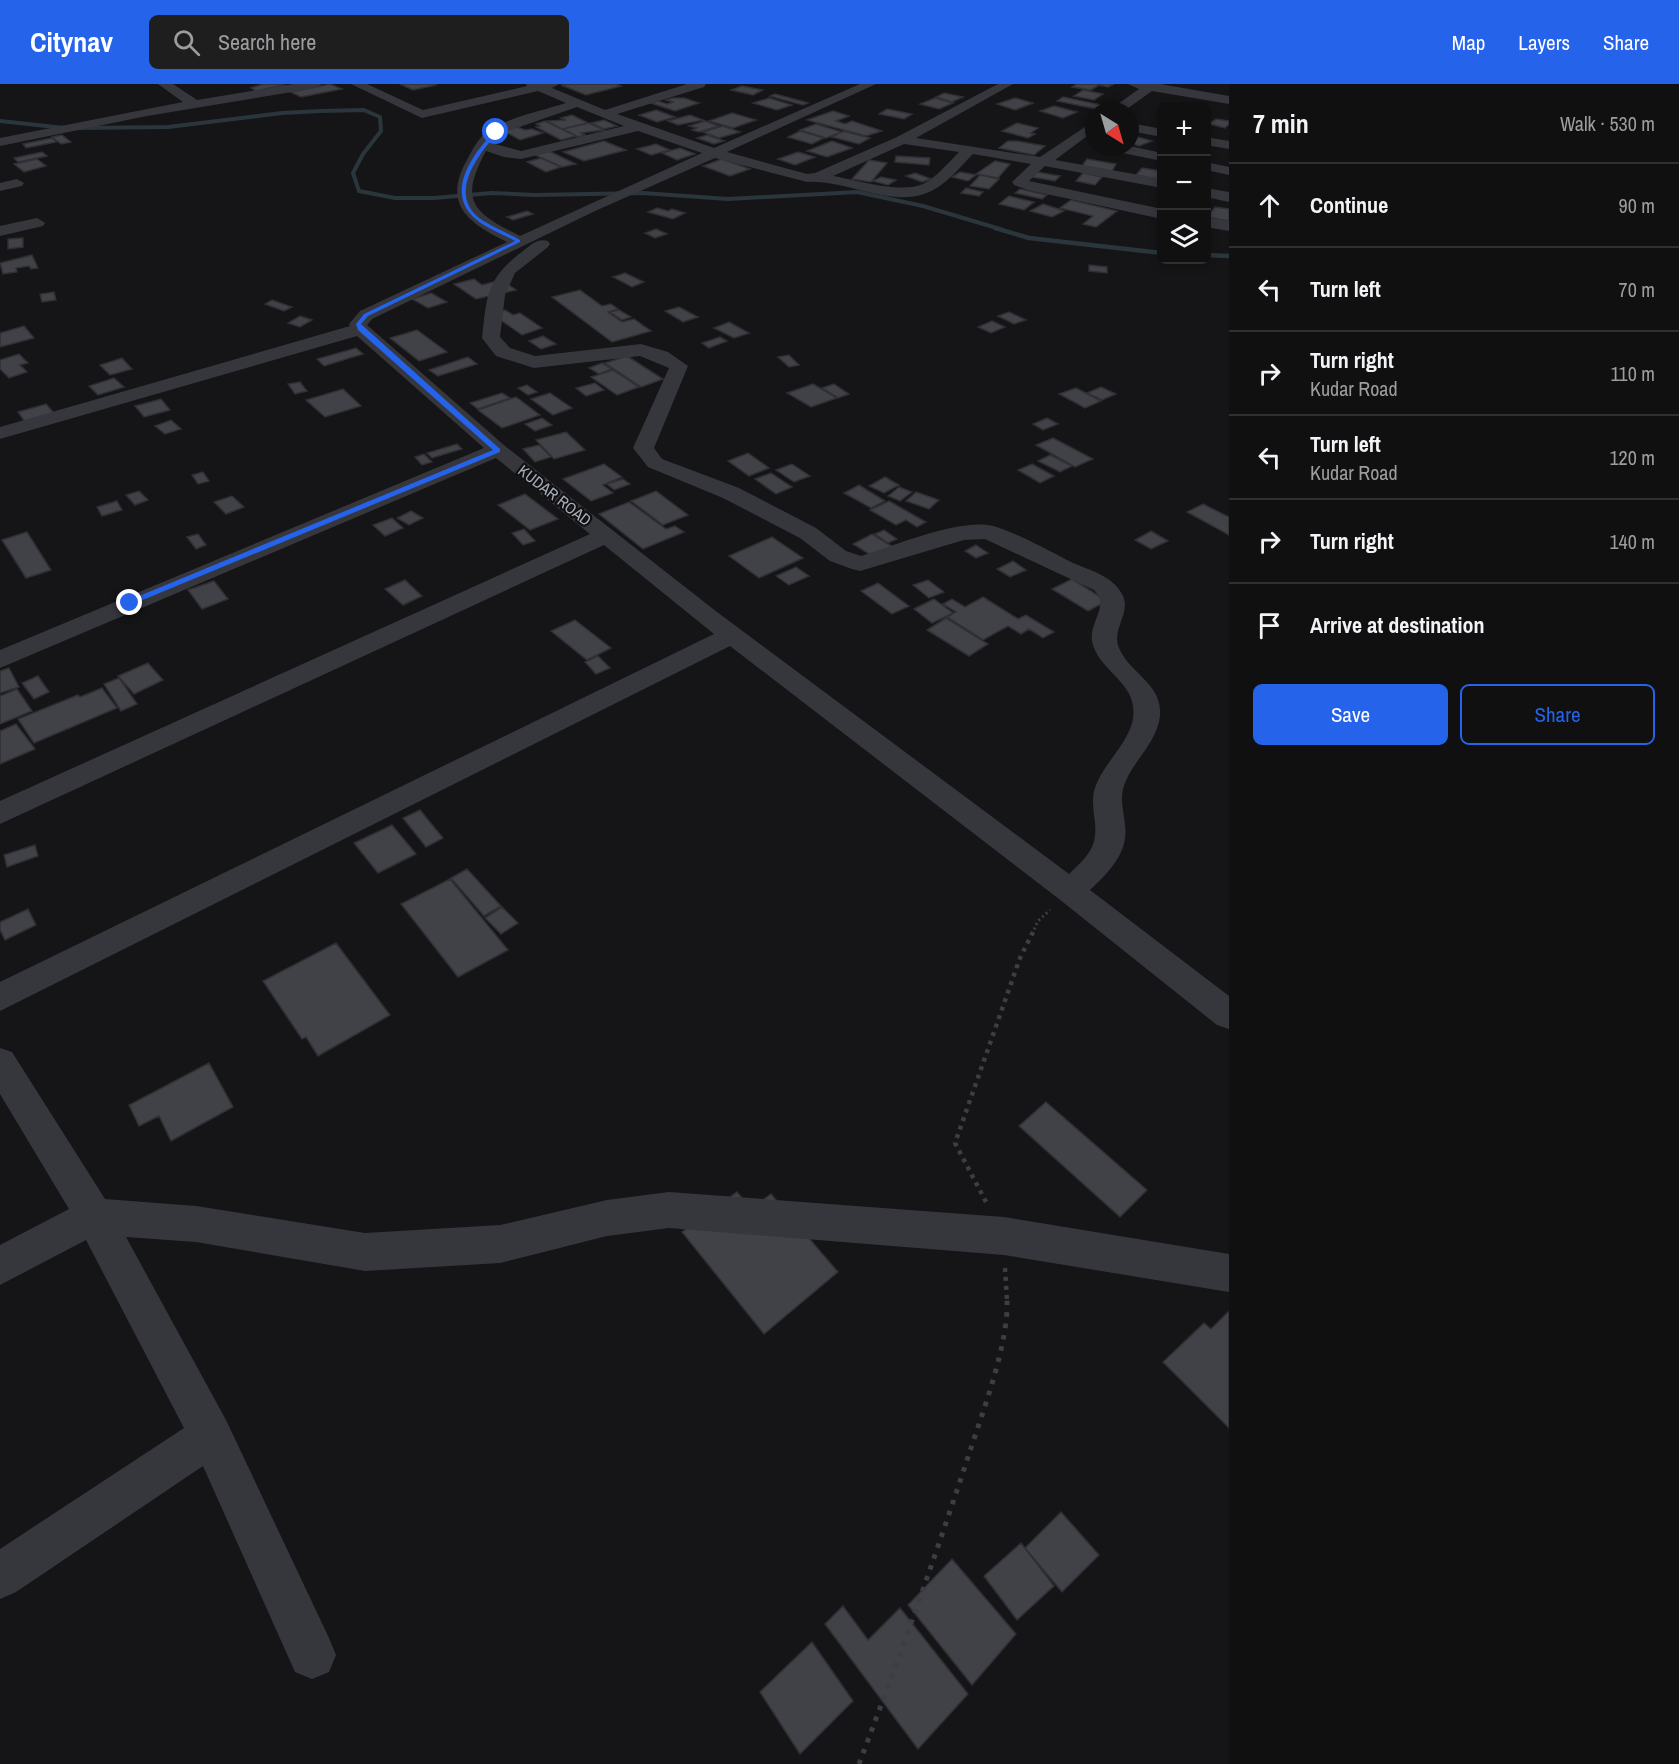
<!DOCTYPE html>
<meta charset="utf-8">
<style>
:root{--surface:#101011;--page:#1e1e1f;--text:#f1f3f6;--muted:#9c9d9f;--line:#303031;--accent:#2563eb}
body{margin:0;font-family:"Archivo Narrow",sans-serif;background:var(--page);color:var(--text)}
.controls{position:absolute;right:18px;top:18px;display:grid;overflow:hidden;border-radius:9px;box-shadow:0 3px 9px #0003}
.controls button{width:54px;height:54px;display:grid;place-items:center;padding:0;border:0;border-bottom:2px solid var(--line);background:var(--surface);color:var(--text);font:30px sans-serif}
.compass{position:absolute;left:1085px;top:18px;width:54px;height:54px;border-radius:50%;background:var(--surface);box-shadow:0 3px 9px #0003;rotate:143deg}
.stop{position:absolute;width:18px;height:18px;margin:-14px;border:4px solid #2563eb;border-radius:50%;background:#fff}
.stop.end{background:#2563eb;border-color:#fff;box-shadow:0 2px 6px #0008}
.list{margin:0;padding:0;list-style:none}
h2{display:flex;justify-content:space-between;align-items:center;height:78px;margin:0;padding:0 24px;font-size:26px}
h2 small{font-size:20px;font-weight:400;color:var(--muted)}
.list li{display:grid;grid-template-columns:39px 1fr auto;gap:18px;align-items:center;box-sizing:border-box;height:84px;padding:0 24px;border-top:2px solid var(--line)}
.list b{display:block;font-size:22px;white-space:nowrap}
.list p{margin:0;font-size:20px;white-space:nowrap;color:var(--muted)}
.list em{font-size:20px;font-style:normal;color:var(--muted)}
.actions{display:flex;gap:12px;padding:18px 24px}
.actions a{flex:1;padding:14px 0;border:2px solid var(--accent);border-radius:9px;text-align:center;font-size:21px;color:var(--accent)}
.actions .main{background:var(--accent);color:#fff}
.icon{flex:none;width:33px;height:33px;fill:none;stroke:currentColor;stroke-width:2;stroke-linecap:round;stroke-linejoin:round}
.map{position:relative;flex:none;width:1229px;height:1680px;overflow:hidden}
header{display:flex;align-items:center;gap:36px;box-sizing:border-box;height:84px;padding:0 30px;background:var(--accent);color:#fff}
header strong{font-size:28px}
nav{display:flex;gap:33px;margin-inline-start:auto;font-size:21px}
.search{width:420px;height:54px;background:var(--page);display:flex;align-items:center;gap:15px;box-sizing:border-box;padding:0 21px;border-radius:9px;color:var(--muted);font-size:22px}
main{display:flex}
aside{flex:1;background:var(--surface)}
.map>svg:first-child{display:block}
</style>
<header>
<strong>Citynav</strong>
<div class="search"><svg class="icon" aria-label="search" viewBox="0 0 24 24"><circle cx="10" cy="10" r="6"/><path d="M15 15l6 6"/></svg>Search here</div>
<nav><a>Map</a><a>Layers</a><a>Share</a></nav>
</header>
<main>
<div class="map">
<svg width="1229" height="1680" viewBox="0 0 1229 1680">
<rect width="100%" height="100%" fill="#151517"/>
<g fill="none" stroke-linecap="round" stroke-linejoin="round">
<!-- stream-far1 -->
<path stroke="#2b353c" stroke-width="4" d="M0 37 65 44
M78 44 168 43 282 29 321 27 364 26 380 33 381 47 363 70 353 89 359 107 395 114H434L492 109 535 111 643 109 728 115 857 108 923 122 1000 145"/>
<!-- stream -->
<path stroke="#2b353c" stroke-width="4.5" d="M995 144 1029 154 1162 169
M1206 171 1229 172"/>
</g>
<!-- building -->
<path fill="#414248" stroke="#2f2f34" stroke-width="1.5" d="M281 0 284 1 256 7 251 4 263 0Z
M330 0 342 5 301 13 291 8Z
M400 0H435L436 1 413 6Z
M573 0H616L621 2 586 11 561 1Z
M1077 0H1114L1108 3 1099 1 1091 6 1072 3Z
M742 2 763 6 753 11 731 6Z
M1083 6 1103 10 1094 16 1074 12Z
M944 9 963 13 952 18 936 13Z
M775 10 808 19 803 21 770 12Z
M1063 13 1102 21 1096 25 1057 17Z
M673 14H684L699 19 675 27 651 19 658 17 667 20 673 18 666 16Z
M769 14 792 21 777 26 753 19Z
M935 14 953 19 939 25 920 20Z
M1015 14 1033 19 1015 26 997 20Z
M1054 22 1077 28 1063 34 1040 27Z
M887 25 912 30 904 35 879 30Z
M656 26 675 33 657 38 639 31Z
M833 27 849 32 836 37 845 40 852 37 882 47 866 52 807 36Z
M732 29 756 36 733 44 709 37Z
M572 31 588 39 562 45 547 37 566 36 561 34Z
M690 31 703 36 678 41 668 37Z
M1216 35 1229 37V40L1225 44 1209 40Z
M604 36 617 42 604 45 591 39Z
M545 37 576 52 561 56 536 43 540 42 536 40Z
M705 37 719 42 699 48 692 46 697 44 689 42Z
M589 39 604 46 581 49 585 51 578 53 563 45Z
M1017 39 1038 44 1031 49 1035 50 1028 54 1002 47Z
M816 40 842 48 826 54 800 46Z
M723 42 740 48 719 54 703 48Z
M517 43 525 46 532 45 543 49 520 56 504 47Z
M800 47 824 54 812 60 788 53Z
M843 47 870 54 859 60 832 53Z
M62 51 71 58 61 60 52 53Z
M707 51 724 57 714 60 697 54Z
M1138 53 1152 57 1139 62 1130 59V56Z
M52 54 56 58 26 64 23 60Z
M604 57 626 66 584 77 563 68Z
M832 57 852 64 827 73 807 67Z
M1008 57H1017L1045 62 1034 71 999 64Z
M656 60 670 66 651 71 637 65Z
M680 64 695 70 677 76 662 69Z
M549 67 576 80 562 83 535 71Z
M42 68 47 72 18 78 14 74Z
M798 68 815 73 795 81 778 75Z
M896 72 930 74 929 81 895 78Z
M541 74 561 83 546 88 527 78Z
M37 75 46 82 24 88 14 80Z
M722 75 750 85 730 92 703 82Z
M1087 75 1116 80 1112 87 1082 82Z
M869 76 887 79 871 98 852 95Z
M995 77 1010 80 998 94 976 90Z
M1142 84 1162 87V96L1136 91Z
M960 88 976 91 968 97 952 93Z
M1037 88 1060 92 1055 97 1032 93Z
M915 89 931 95 922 98 906 92Z
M1083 89 1102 93 1095 101 1076 97Z
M980 91 999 95 989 105 970 102Z
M881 93 896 96 888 101 873 97Z
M966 104 983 108 979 112 961 109Z
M1020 105 1047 111 1042 115 1015 109Z
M1009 112 1034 118 1024 126 999 120Z
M1071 116 1117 127 1096 143 1083 140 1093 132 1060 124Z
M1043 120 1064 127 1052 133 1030 127Z
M1215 123 1229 125V137L1207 133Z
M657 124 668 127 672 125 685 129 673 135 648 128Z
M527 127 533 130 513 136 507 133Z
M656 145 667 150 655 154 645 149Z
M23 154V163L8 165V155Z
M32 171 38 184 31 185 29 182 16 184 17 188 3 190 0 179Z
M1089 181 1107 183V189L1089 187Z
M625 189 644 198 632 203 613 193Z
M474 195 482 201 501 196 516 206 476 215 454 200Z
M580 206 602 222 611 220 618 225 608 228 622 238 634 235 651 247 612 258 552 213Z
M54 208 56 216 42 218 40 210Z
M431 209 447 218 428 224 412 215Z
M272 216 292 223 284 227 265 220Z
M679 223 698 233 683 238 665 227Z
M505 226 513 231 520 229 542 244 522 251 492 230Z
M619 226 631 233 622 236 610 228Z
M1009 228 1026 236 1014 240 998 232Z
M300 232 312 236 300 243 288 239Z
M992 237 1005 243 991 249 978 243Z
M729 238 749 249 734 254 714 244Z
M24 242 34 254 0 263V249Z
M417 246 447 268 419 277 390 254Z
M543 252 556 260 541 265 529 257Z
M720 253 727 257 709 264 702 259Z
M356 264 363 270 324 282 317 275Z
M19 270 28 279 20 281 27 288 9 294 0 285V276Z
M789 271 799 281 789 283 778 273Z
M627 272 663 295 641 303 605 279Z
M468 273 477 280 438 292 429 286Z
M122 274 132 285 110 291 100 281Z
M602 279 612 285 599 290 589 284Z
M613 286 639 303 617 311 591 293Z
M114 294 124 303 98 311 89 302Z
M300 298 307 307 295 310 288 300Z
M595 299 604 306 586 312 576 304Z
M813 300 837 314 811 323 787 309Z
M834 300 849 310 838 314 822 304Z
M527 301 537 308 528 311 518 304Z
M1101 303 1116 310 1102 316 1087 309Z
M1076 304 1101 317 1085 324 1059 310Z
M343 305 361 322 325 333 306 316Z
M502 309 510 314 478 325 470 319Z
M550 309 572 324 553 331 531 315Z
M516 313 540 331 502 344 478 326Z
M161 315 170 326 144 333 135 322Z
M46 320 54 329 25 338 18 328Z
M542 334 552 341 535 347 525 340Z
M1047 334 1058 340 1043 346 1033 340Z
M171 336 181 345 165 350 155 342Z
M566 348 585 366 554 375 536 356Z
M1053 354 1093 375 1075 383 1036 361Z
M457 360 462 365 432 374 427 369Z
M539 361 551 373 535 378 523 365Z
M748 369 769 384 749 392 728 377Z
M424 370 432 378 422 381 415 373Z
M1050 371 1072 382 1060 388 1038 377Z
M604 380 622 393 603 401 613 409 591 417 563 395Z
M792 380 810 392 794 398 776 386Z
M1032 380 1054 392 1040 399 1018 386Z
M203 388 209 397 198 400 192 391Z
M771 389 792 403 776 410 755 395Z
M885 393 899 401 884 409 869 402Z
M623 395 630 400 614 406 607 400Z
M859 401 885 417 871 424 844 409Z
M899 403 912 408 900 417 888 412Z
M139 407 148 416 135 421 126 411Z
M656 407 688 431 663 441 631 417Z
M916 408 939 416 929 425 906 417Z
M525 410 558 435 530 446 498 421Z
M232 412 244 423 226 430 214 418Z
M117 417 122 426 102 432 97 423Z
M889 417 926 438 917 443 906 436 896 441 870 426Z
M629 418 666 445 675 442 684 448 643 465 599 430Z
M1203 420 1229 433V451L1187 428Z
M411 427 423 434 409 441 397 434Z
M392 434 403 444 385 452 373 441Z
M524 445 535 457 523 461 512 449Z
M884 446 897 455 888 459 875 450Z
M1151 447 1168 457 1151 465 1135 456Z
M27 448 51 486 26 494 2 456Z
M198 450 206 461 196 465 187 453Z
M872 450 893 463 874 473 853 460Z
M772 453 803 474 759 494 729 472Z
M976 461 988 469 976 474 965 467Z
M1013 477 1026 486 1010 493 997 485Z
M796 483 809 492 789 501 776 492Z
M1072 495 1107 517 1088 527 1052 505Z
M405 496 422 512 403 521 385 505Z
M928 496 944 508 929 514 913 501Z
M214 497 228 515 202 525 188 506Z
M878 499 909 522 892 530 861 507Z
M983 513 1018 535 1026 531 1054 548 1043 554 1029 545 1021 550 1008 542 983 556 947 533 956 528 943 520 952 515 965 523Z
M934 515 953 529 932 539 914 525Z
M946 534 988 560 969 572 927 546Z
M575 536 611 564 587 576 551 547Z
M598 572 610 584 596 590 585 578Z
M148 579 163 596 134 610 118 592Z
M9 584 19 603 0 609V587Z
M38 592 49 608 34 615 22 599Z
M119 594 137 620 121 627 104 600Z
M102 604 117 624 34 659 18 635 78 611 80 613Z
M17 605 32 627 0 640V612Z
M16 640 35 665 0 680V647Z
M420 726 443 754 426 763 403 734Z
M392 741 416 770 378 789 354 759Z
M35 761 38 772 7 783 4 771Z
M467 785 501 822 484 832 451 794Z
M450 795 508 866 458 893 401 820Z
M502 823 518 839 501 850 485 834Z
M28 825 36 841 5 856 0 846V838Z
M336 859 390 931 318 972 306 953 302 955 263 897Z
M209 979 233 1023 171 1057 159 1032 139 1042 129 1021Z
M1046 1018 1147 1106 1120 1133 1019 1042Z
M737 1108 751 1125 771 1110 838 1188 764 1250 682 1148Z
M1228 1228 1229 1229V1344L1163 1278 1204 1239 1211 1245Z
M1061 1428 1099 1471 1062 1508 1025 1464Z
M1021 1459 1054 1502 1017 1536 984 1492Z
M952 1475 1016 1550 972 1601 908 1521Z
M843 1522 868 1556 900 1524 968 1610 918 1665 825 1540Z
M812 1558 853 1617 800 1670 760 1608Z"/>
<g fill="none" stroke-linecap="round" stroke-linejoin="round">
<!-- path-far2 -->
<path stroke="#3c3e44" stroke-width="3" stroke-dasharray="2 3" stroke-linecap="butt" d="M1032 850 1038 837 1050 826"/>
<!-- path-far1 -->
<path stroke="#3c3e44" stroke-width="4.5" stroke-dasharray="4 5" stroke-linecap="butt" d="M986 1118 955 1059 1020 874 1033 848
M1005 1184 1007 1217"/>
<!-- path -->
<path stroke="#3c3e44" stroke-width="5" stroke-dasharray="4.5 7" stroke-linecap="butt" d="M859 1680C898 1577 935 1474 969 1370 983 1327 1009 1259 1007 1215"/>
<!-- minor -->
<path fill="#36373d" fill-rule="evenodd" d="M158 0H173L197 16 293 0H322L316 4 147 32 0 62V54L183 18Z
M351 0H367L423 26 527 2 526 0H559L552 4 605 26 687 0H706L704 3 617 30 714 64 860 0H876L727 68 807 90 815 89 897 53 998 0H1013L916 54 1040 73 1094 37V47L1055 76 1162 95V104L1045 82 1029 97 1162 125V135L1028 106 1014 101 1012 98 1031 80 973 70C961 82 950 96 935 105 896 128 848 95 807 98L715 74 595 127 372 235 367 241 505 362 717 528 1069 790C1090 770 1099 762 1094 731 1093 722 1092 712 1095 704 1104 676 1138 653 1133 622 1130 596 1097 584 1092 557 1089 538 1110 522 1094 506L985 455 964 456 860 487 852 485 830 477 800 454 723 414 648 383 633 364 669 284 640 272 534 284 496 272 482 254C487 211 486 195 523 167 531 161 537 154 548 157L550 160 548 163 515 189 505 211 500 253 510 264 535 272 641 260 668 268 688 282 654 364 662 375 739 404 816 444 846 467 861 472C896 461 953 437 988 441 1006 443 1053 469 1071 478 1089 486 1114 492 1123 512 1131 529 1111 546 1119 564 1130 590 1163 600 1160 632 1157 660 1130 679 1123 705 1120 717 1124 729 1125 741 1129 768 1109 788 1090 806L1229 912V945L1217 941 1059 815 730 562 0 927V898L714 550 604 461 0 740V717L590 450 496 374 0 584V566L484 364 357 252 0 355V343L350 242 349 240 360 227 507 158C466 138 442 119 468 74 474 63 480 51 491 45 514 32 541 27 566 19L538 7 422 34ZM577 23 624 42 521 67 491 59 508 47ZM638 47 702 69 520 152C472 128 459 117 486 67L504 73 521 75ZM904 60 959 68C948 79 937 93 923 100 902 110 856 96 833 92Z
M1128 0H1160L1229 12V20L1152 7 1124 27H1108L1139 5Z
M1130 39 1162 45V53L1130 47Z
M1206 53 1229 57V65L1206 61Z
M1130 62 1162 69V77L1108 66 1106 63Z
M1206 78 1229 83V91L1206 86Z
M17 95 24 99 22 102 0 107V99Z
M1206 104 1229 108V118L1206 113Z
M1206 133 1229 137V147L1206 143Z
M37 134 45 139 43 142 0 152V142Z
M0 964 12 968 105 1115 196 1122 365 1149 500 1141 607 1116 669 1108 1004 1133 1229 1170V1208L1004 1171 669 1144 607 1152 500 1179 365 1187 196 1158 126 1153 226 1336 329 1554 336 1571 329 1588 312 1595 295 1588 203 1382 16 1508 0 1515V1465L184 1344 86 1156 0 1201V1161L69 1125 0 1010Z"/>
</g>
<!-- route -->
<path fill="#2563eb" d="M495 47 498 48C478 71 446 111 482 136 494 144 508 149 520 156V158L368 232 361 240 500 365V368L133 520H127V517L493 366 358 246 356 240 364 230 515 157C503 150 488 145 478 137 443 111 472 70 495 47Z"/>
<g text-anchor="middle" stroke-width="4.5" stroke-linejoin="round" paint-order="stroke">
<!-- far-street labels -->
<g font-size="16" fill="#a6acb8" stroke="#101012">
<text transform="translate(555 411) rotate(38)" y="6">KUDAR ROAD</text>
</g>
</g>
</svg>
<div class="controls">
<button>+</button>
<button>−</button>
<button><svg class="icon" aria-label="layers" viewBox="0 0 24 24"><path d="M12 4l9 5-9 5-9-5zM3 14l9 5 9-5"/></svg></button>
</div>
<svg class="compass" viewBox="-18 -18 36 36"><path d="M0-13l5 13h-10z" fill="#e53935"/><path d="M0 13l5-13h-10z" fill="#9c9d9f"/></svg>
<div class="stop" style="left:496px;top:48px"></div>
<div class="stop end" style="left:130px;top:519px"></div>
</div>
<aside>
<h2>7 min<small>Walk · 530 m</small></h2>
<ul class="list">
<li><svg class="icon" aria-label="ahead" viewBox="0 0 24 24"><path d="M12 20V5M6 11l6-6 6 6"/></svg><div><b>Continue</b></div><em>90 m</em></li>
<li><svg class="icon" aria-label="left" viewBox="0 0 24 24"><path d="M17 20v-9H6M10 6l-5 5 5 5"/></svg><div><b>Turn left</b></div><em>70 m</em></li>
<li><svg class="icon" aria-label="right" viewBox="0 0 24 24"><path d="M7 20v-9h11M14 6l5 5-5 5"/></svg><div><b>Turn right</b><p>Kudar Road</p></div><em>110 m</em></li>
<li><svg class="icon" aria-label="left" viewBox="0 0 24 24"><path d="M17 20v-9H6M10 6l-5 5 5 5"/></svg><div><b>Turn left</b><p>Kudar Road</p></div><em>120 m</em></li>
<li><svg class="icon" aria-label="right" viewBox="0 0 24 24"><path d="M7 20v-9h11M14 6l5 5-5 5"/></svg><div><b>Turn right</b></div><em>140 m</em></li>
<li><svg class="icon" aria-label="arrive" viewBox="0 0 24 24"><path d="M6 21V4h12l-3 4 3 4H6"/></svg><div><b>Arrive at destination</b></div></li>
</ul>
<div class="actions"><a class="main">Save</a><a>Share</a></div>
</aside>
</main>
